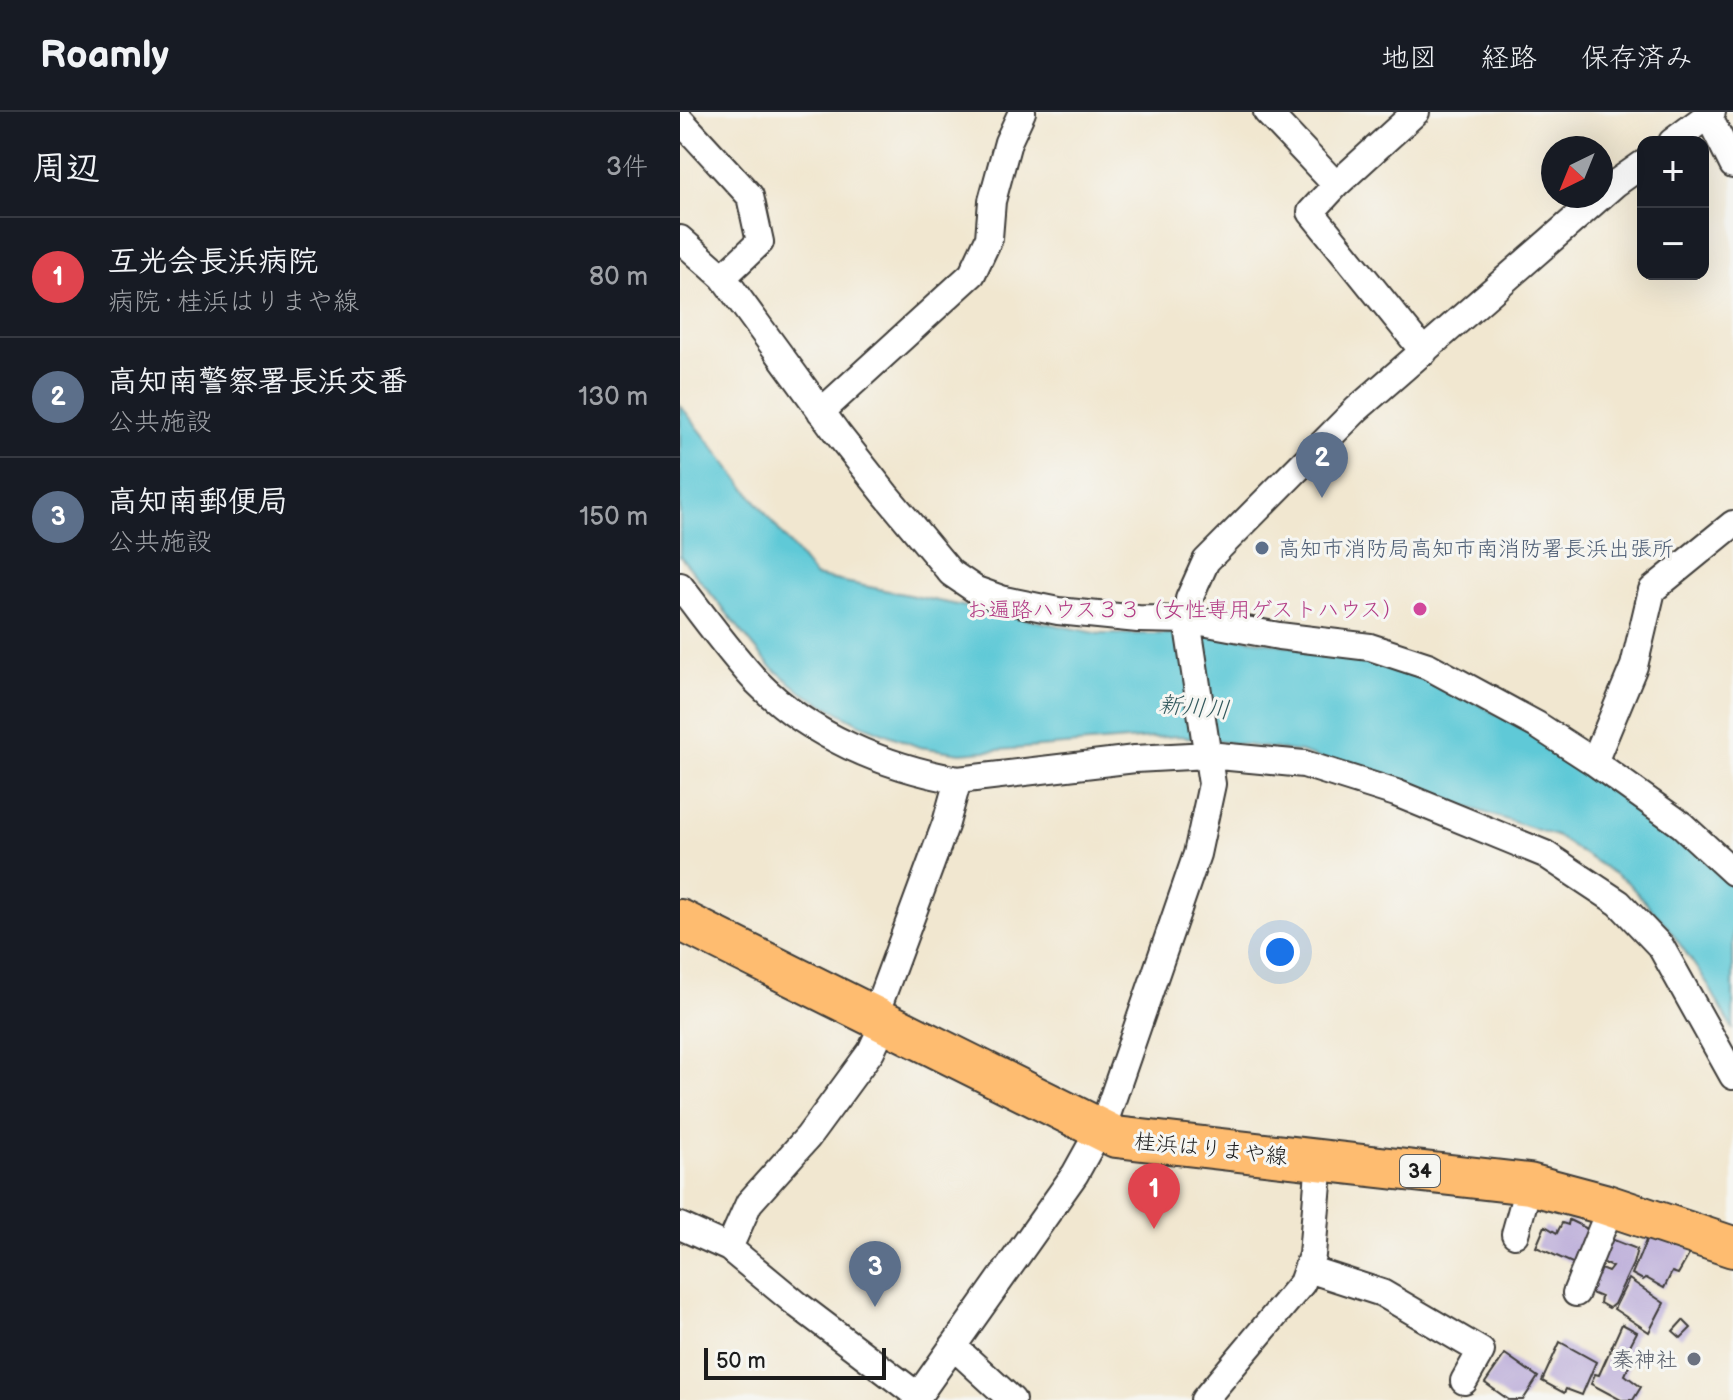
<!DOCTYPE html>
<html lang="ja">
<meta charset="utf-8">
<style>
:root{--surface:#171b24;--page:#242831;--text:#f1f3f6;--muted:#9ea1a6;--line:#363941;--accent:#ea580c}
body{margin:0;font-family:"Balsamiq Sans","Klee One",sans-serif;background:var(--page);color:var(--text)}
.controls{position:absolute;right:24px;top:24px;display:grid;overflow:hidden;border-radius:16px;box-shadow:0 8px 32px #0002}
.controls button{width:72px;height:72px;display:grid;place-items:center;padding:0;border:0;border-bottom:2px solid var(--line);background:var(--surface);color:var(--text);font:40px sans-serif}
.compass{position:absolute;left:861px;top:24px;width:72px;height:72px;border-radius:50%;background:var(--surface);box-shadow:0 8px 32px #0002;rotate:223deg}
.scale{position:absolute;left:24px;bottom:20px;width:182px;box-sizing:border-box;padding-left:8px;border:4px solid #1c1c1c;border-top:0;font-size:22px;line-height:28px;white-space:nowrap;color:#1c1c1c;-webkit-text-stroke:6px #f6f6f2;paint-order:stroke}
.you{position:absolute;left:600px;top:840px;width:28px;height:28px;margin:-20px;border:6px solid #fff;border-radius:50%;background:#1a73e8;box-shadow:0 0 0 12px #1a73e833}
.badge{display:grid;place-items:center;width:52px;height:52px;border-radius:50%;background:var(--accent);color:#fff;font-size:26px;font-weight:700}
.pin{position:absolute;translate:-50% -66px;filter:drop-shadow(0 2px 4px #0008)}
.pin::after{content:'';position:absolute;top:42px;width:28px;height:24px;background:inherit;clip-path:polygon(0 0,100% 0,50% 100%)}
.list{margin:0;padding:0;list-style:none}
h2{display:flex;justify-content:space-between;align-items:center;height:104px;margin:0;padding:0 32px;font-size:34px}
h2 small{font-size:26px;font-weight:400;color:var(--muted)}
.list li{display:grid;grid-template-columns:52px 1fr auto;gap:24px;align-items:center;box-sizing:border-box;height:120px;padding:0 32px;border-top:2px solid var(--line)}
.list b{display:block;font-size:30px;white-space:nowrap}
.list p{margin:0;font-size:26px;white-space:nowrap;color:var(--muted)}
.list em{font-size:26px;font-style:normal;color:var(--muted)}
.map{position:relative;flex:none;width:1053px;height:1288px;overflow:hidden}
header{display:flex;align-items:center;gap:48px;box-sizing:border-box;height:112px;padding:0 40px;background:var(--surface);border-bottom:2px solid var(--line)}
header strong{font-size:38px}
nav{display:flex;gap:44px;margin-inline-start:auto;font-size:28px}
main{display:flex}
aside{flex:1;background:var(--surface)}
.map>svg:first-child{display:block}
</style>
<header>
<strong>Roamly</strong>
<nav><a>地図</a><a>経路</a><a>保存済み</a></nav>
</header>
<main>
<aside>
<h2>周辺<small>3件</small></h2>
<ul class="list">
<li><span class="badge" style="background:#e0444e">1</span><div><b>互光会長浜病院</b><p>病院 · 桂浜はりまや線</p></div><em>80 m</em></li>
<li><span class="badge" style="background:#5c6f8a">2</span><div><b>高知南警察署長浜交番</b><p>公共施設</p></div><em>130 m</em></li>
<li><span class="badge" style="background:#5c6f8a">3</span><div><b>高知南郵便局</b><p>公共施設</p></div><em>150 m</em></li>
</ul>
</aside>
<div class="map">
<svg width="1053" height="1288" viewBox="0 0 1053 1288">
<rect width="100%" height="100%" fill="#f6f6f2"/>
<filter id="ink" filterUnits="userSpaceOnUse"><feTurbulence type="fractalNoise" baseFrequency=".0125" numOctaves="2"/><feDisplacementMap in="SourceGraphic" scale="16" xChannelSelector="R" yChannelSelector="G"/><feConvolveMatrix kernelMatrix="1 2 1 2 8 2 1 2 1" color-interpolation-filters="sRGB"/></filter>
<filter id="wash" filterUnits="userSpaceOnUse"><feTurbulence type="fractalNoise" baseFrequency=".006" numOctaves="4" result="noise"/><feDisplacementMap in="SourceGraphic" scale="32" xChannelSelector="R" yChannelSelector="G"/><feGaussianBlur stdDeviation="1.8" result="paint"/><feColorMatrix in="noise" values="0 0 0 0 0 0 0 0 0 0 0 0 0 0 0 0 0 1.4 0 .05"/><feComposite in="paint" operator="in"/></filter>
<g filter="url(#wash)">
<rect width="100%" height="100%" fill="#f1e7d0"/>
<!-- water -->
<path fill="#5ec9d7" stroke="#3d727a" stroke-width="2" d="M0 293 135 464 420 522H538L690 547 755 568 870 632 1009 727 1053 768V918L1027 871 987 814 947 770 876 724 620 640 498 624 281 641 239 635 178 611 123 581 89 553 0 444Z"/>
<g id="blocks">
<!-- building -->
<path fill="#b7a7d7" d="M889 1108 916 1121 899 1154 856 1135 865 1114 877 1121 882 1111 888 1113Z
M970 1119 1013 1136 998 1162 992 1160 984 1176 966 1166 963 1168 952 1162Z
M926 1125 957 1137 953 1152 934 1192 929 1196 920 1191 921 1185 904 1178 913 1154 928 1160 932 1155 916 1148Z
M949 1167 984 1191 969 1220 934 1197Z
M1003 1208 1011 1216 1001 1226 993 1219Z
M942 1212 957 1220 947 1239 954 1243 945 1263 961 1275 953 1288H941L911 1272 915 1262 919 1263Z
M880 1230 916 1250 902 1283 886 1277 884 1281 862 1269Z
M825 1242 858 1265 843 1288H829L805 1271Z"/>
</g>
</g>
<g filter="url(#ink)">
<use href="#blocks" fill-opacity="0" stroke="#3c3a37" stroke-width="2"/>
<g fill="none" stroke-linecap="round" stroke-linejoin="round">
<defs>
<path id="minor" d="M587 0 656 73 631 100 744 240
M1028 3 1053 53
M0 8 70 84 80 130 43 165
M992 30 1032 0
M656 73 736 0
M0 127 43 165 157 321 206 383 271 461 296 478 324 488 378 499 458 507 511 508 599 524 690 535 748 554 857 613 914 650 1002 713 1053 760
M141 300 292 162 309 126 312 89 328 30 342 0
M0 474C25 506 49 540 77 570 130 624 205 655 278 668L455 647 528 643 624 652 716 681 865 742 939 791 981 835 1053 964
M914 650 954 554 972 478 1053 412
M0 1114 49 1136 118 1193 238 1284
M835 1122 849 1072
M49 1136 69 1091 128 1025 191 939 205 909 199 892 266 711 278 668
M628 1157 702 1181 801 1239 784 1269
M896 1181 931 1094
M273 1234 332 1288
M235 1288 395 1062 420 1017 428 1000 517 742 532 672 509 521V487L526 449 677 297 936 71 963 52
M524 1288 622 1171 632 1143 640 1047"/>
<path id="primary" d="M0 808 436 1025 849 1072 924 1092 1053 1135"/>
</defs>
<!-- minor casing -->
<use href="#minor" stroke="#3c3a37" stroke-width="30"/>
<!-- primary casing -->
<use href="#primary" stroke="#3c3a37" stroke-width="44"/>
<!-- minor -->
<use href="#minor" stroke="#fff" stroke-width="26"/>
<!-- primary -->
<use href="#primary" stroke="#febc70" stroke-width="40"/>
</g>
</g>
<!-- markers -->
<circle fill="#5c6f8a" stroke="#f6f6f2" stroke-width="3" cx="582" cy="436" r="8"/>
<circle fill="#d1479c" stroke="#f6f6f2" stroke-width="3" cx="740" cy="497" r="8"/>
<circle fill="#6b7280" stroke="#f6f6f2" stroke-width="3" cx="1014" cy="1247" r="8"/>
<g text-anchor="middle" stroke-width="6" stroke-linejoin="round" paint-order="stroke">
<!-- shield labels -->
<rect fill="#f6f6f2" stroke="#5d5d5c" stroke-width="2" x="720" y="1043" width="40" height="32" rx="6"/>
<g font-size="20" font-weight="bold" fill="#1c1c1c">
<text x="740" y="1066">34</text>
</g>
<!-- service labels -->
<g font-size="22" fill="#4e5e75" stroke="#f6f6f2" text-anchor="start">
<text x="598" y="444">高知市消防局高知市南消防署長浜出張所</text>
</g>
<!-- hotel labels -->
<g font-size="22" fill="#b23c85" stroke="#f6f6f2" text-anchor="end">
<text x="724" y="505">お遍路ハウス３３（女性専用ゲストハウス）</text>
</g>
<!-- street labels -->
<g font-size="22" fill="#1c1c1c" stroke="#f6f6f2">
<text transform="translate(531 1036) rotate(6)" y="8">桂浜はりまや線</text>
</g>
<!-- worship labels -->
<g font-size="22" fill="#5b616d" stroke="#f6f6f2" text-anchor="end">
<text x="998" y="1255">秦神社</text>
</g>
<!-- water labels -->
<g font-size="24" font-style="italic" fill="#33595d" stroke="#f6f6f2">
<text transform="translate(514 595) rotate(5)" y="8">新川川</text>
</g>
</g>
</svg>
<div class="controls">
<button>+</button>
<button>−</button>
</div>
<svg class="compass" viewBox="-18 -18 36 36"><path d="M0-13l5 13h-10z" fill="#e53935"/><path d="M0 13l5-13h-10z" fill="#9ea1a6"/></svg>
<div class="scale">50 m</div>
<div class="you"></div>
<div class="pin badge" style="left:474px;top:1117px;background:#e0444e">1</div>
<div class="pin badge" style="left:642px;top:386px;background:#5c6f8a">2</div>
<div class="pin badge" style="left:195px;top:1195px;background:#5c6f8a">3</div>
</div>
</main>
